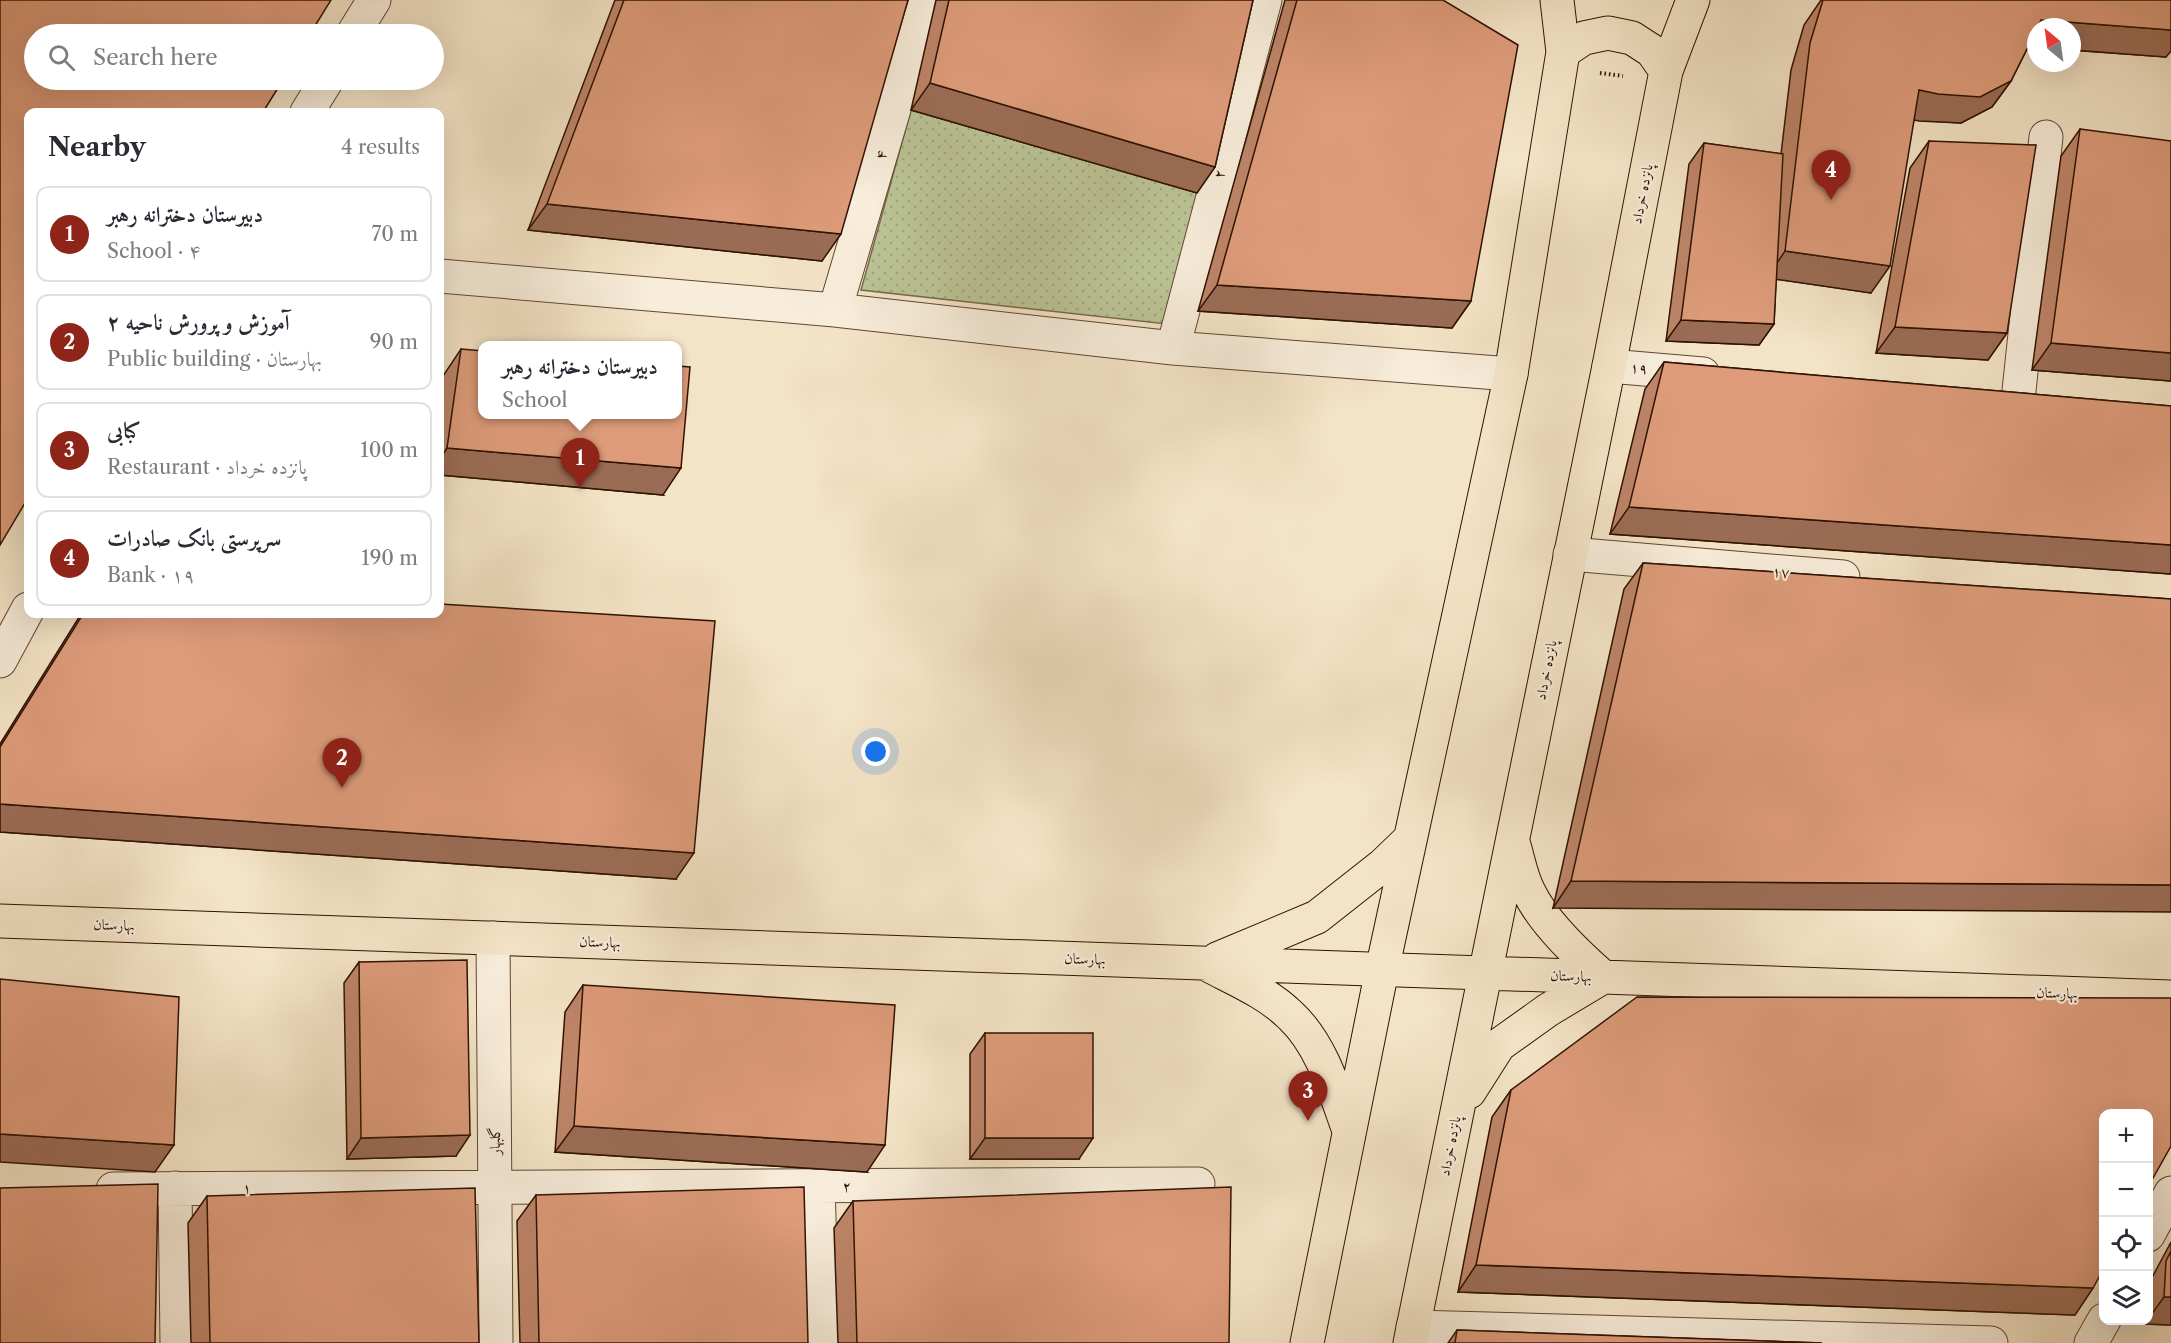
<!DOCTYPE html>
<meta charset="utf-8">
<style>
:root{--surface:#fff;--page:#f2f2f3;--text:#2b2b33;--muted:#7c7c81;--line:#e1e1e2;--accent:#8f2418}
body{margin:0;font-family:"Libre Caslon Text",Amiri,serif;background:var(--page);color:var(--text)}
.controls{position:absolute;right:18px;bottom:18px;display:grid;overflow:hidden;border-radius:12px;box-shadow:0 6px 24px #0002}
.controls button{width:54px;height:54px;display:grid;place-items:center;padding:0;border:0;border-bottom:2px solid var(--line);background:var(--surface);color:var(--text);font:30px sans-serif}
.compass{position:absolute;left:2027px;top:18px;width:54px;height:54px;border-radius:50%;background:var(--surface);box-shadow:0 6px 24px #0002;rotate:331deg}
.you{position:absolute;left:876px;top:752px;width:21px;height:21px;margin:-15px;border:4px solid #fff;border-radius:50%;background:#1a73e8;box-shadow:0 0 0 9px #1a73e833}
.badge{display:grid;place-items:center;width:39px;height:39px;border-radius:50%;background:var(--accent);color:#fff;font-size:20px;font-weight:700}
.pin{position:absolute;translate:-50% -50px;filter:drop-shadow(0 2px 3px #0008)}
.pin::after{content:'';position:absolute;top:32px;width:21px;height:18px;background:inherit;clip-path:polygon(0 0,100% 0,50% 100%)}
.popup{position:absolute;left:478px;top:341px;width:204px;height:78px;box-sizing:border-box;display:grid;place-content:center;border-radius:12px;background:var(--surface);filter:drop-shadow(0 2px 4px #0005);font-size:20px;white-space:nowrap;color:var(--muted)}
.popup b{font-size:22px;color:var(--text)}
.popup::after{content:'';position:absolute;left:50%;top:100%;margin-left:-12px;border:12px solid transparent;border-top-color:var(--surface)}
.list{margin:0;padding:0;list-style:none}
h2{display:flex;justify-content:space-between;align-items:center;height:78px;margin:0;padding:0 24px;font-size:26px}
h2 small{font-size:20px;font-weight:400;color:var(--muted)}
.list li{display:grid;grid-template-columns:39px 1fr auto;gap:18px;align-items:center;box-sizing:border-box;height:96px;margin:0 12px 12px;padding:0 12px;border:2px solid var(--line);border-radius:12px}
.list b{display:block;font-size:22px;white-space:nowrap}
.list p{margin:0;font-size:20px;white-space:nowrap;color:var(--muted)}
.list em{font-size:20px;font-style:normal;color:var(--muted)}
.icon{flex:none;width:33px;height:33px;fill:none;stroke:currentColor;stroke-width:2;stroke-linecap:round;stroke-linejoin:round}
.map{position:relative;flex:none;width:2171px;height:1343px;overflow:hidden}
.search{position:absolute;background:var(--surface);box-shadow:0 6px 24px #0002;left:24px;top:24px;width:420px;height:66px;display:flex;align-items:center;gap:15px;box-sizing:border-box;padding:0 21px;border-radius:33px;color:var(--muted);font-size:22px}
.panel{position:absolute;background:var(--surface);box-shadow:0 6px 24px #0002;left:24px;top:108px;width:420px;height:510px;border-radius:12px}
.map>svg:first-child{display:block}
</style>
<div class="map">
<svg width="2171" height="1343" viewBox="0 0 2171 1343">
<defs>
<pattern id="park-dots" width="8" height="8" patternUnits="userSpaceOnUse" patternTransform="scale(1.5)"><rect width="8" height="8" fill="#bbc496"/><path d="M2 2h.1M6 6h.1" fill="none" stroke="#a1a780" stroke-width="1.8" stroke-linecap="round"/></pattern>
</defs>
<rect width="100%" height="100%" fill="#f4e4c7"/>
<filter id="stains"><feTurbulence type="fractalNoise" baseFrequency=".00333" numOctaves="4"/><feColorMatrix values="0 0 0 0 .2 0 0 0 0 .09 0 0 0 0 .02 0 0 0 .5 -.17"/></filter>
<radialGradient id="worn" r=".72"><stop offset=".6" stop-color="#630" stop-opacity="0"/><stop offset="1" stop-color="#630" stop-opacity=".3"/></radialGradient>
<!-- park -->
<path fill="url(#park-dots)" stroke="#756b4b" stroke-width="1.5" d="M911 110 1197 193 1167 324 861 290Z"/>
<g fill="none" stroke-linecap="round" stroke-linejoin="round">
<defs>
<path id="minor" d="M353 34 374 0
M307 112 327 80
M440 276 835 310 1173 348 1511 374
M835 310 926 0
M1173 348 1265 0
M1609 366 1703 374
M2018 400 2046 137
M1570 554 1843 577
M0 661 28 609
M493 938 496 1343
M818 1186 823 1343
M175 1188 177 1343
M113 1189 1198 1184
M2148 1235 2171 1193
M1413 1327 1991 1343
M2091 1343 2104 1320"/>
<path id="major" d="M1563 52 1584 38 1608 33 1632 38 1652 51 1666 71
M0 921 2171 997
M1217 959 1317 917 1383 865 1410 839
M1212 967C1239 981 1269 994 1291 1016 1322 1045 1335 1092 1349 1131
M1469 1092 1499 1045 1548 1010 1603 977C1579 956 1543 922 1529 892 1521 877 1518 858 1513 842
M1307 1343 1382 970 1511 374 1563 52 1557 0
M1410 1343 1609 366 1666 71 1693 0"/>
</defs>
<!-- minor casing -->
<use href="#minor" stroke="#604632" stroke-width="35"/>
<!-- major casing -->
<use href="#major" stroke="#2f1200" stroke-width="35"/>
<!-- path -->
<path stroke="#2f1200" stroke-width="4" stroke-dasharray="1.5 3" stroke-linecap="butt" d="M1600 73 1623 76"/>
<!-- minor -->
<use href="#minor" stroke="#f8eddb" stroke-width="33"/>
<!-- major -->
<use href="#major" stroke="#f4e4c7" stroke-width="33"/>
</g>
<!-- wall -->
<path fill="#be8569" stroke="#2f1200" stroke-width="1.5" d="M615 0H908L822 261 528 230Z
M936 0H1253L1215 167 1197 193 911 110Z
M1285 0H1443L1471 301 1452 328 1198 311Z
M1821 0H2171L2166 57 2028 47 2011 81 1992 107 1961 123 1914 120 1871 293 1776 279 1774 324 1759 345 1666 341 1689 164 1704 143 1781 154 1791 70 1804 25Z
M2080 129 2171 381 2032 370 2061 156Z
M1929 141 2007 333 1988 360 1876 353 1910 168Z
M461 349 663 495 440 475V399L443 376Z
M1664 362 2171 406V574L1610 534 1645 389Z
M1643 563 2171 599 1553 908 1624 589Z
M81 614H440L676 879 0 832V744Z
M359 962 456 1156 347 1159 344 983Z
M583 985 867 1172 555 1152 565 1012Z
M985 1033 1079 1159H970V1054Z
M1511 1090 2093 1288 2075 1315 1458 1292 1492 1117Z
M536 1195 808 1343H520L517 1221Z
M207 1196 479 1343H191L188 1223Z
M853 1201 1229 1343H838L834 1228Z
M2171 1242V1325L2145 1324V1320H2148V1285Z
M1457 1330 1822 1343H1448Z"/>
<!-- shaded-wall -->
<path fill="#9b6c55" stroke="#2f1200" stroke-width="1.5" d="M2041 20 2171 30V51L2166 57 2072 50V27H2036Z
M2036 28V48L2023 47Z
M2011 81 1992 107 1961 123 1919 121 1900 117 1919 90Z
M930 83 1215 167 1197 193 911 110Z
M547 204 841 234 822 261 528 230Z
M1785 251 1890 266 1871 293 1767 278Z
M1217 285 1471 301 1452 328 1198 311Z
M1681 320 1774 324 1759 345 1666 341Z
M1895 327 2007 333 1988 360 1876 353Z
M2051 343 2171 353V381L2032 370Z
M447 448 681 468 663 495 440 475V459Z
M1629 507 2171 545V574L1610 534Z
M0 804 694 853 676 879 0 832Z
M1571 881 2171 885V912L1553 908Z
M574 1126 885 1145 867 1172 555 1152Z
M0 1134 174 1145 155 1172 0 1162Z
M470 1135 456 1156 347 1159 361 1138Z
M985 1138H1093L1079 1159H970Z
M1476 1265 2093 1288 2075 1315 1458 1292Z
M2164 1297H2171V1325L2145 1324 2147 1320H2148V1319Z"/>
<!-- building -->
<path fill="#dd9b7a" stroke="#2f1200" stroke-width="1.5" d="M0 0H331L310 34H34V80H283L263 112H28V498L0 545Z
M624 0H908L841 234 547 204Z
M949 0H1253L1215 167 930 83Z
M1297 0H1443L1518 45 1471 301 1217 285Z
M1823 0H2171V30L2041 20 2038 27H2036V31L2011 81 1980 97 1938 94 1919 90 1890 266 1785 251 1810 43Z
M2080 129 2171 141V353L2051 343Z
M1929 141 2036 145 2007 333 1895 327Z
M1704 143 1783 154 1774 324 1681 320Z
M461 349 483 351V414H678V366L690 367 681 468 447 448Z
M1664 362 2171 406V545L1629 507Z
M1643 563 2171 599V885L1571 881Z
M440 604 715 621 694 853 0 804V747L83 614H440Z
M467 960 470 1135 361 1138 359 962Z
M0 979 179 997 174 1145 0 1134Z
M583 985 895 1005 885 1145 574 1126Z
M1637 997 2171 998V1146L2148 1187V1113H2103V1270L2093 1288 1476 1265 1511 1090Z
M985 1033H1093V1138H985Z
M158 1184 155 1343H0V1188Z
M804 1187 808 1343H539L536 1195Z
M1231 1187 1229 1343H857L853 1201Z
M475 1188 479 1343H210L207 1196Z
M2171 1251V1297H2164L2166 1261Z
M1457 1330 1822 1343H1455Z"/>
<g text-anchor="middle" stroke-width="4.5" stroke-linejoin="round" paint-order="stroke">
<!-- street labels -->
<g font-size="15" fill="#2f1200" stroke="#f8eddb">
<text transform="translate(881 155) rotate(-74)" y="5">۴</text>
<text transform="translate(1219 174) rotate(-75)" y="5">۲</text>
<text transform="translate(1642 194) rotate(-79)" y="5">پانزده خرداد</text>
<text transform="translate(1639 368) rotate(5)" y="5">۱۹</text>
<text transform="translate(1781 572) rotate(5)" y="5">۱۷</text>
<text transform="translate(1546 670) rotate(-79)" y="5">پانزده خرداد</text>
<text transform="translate(114 925) rotate(2)" y="5">بهارستان</text>
<text transform="translate(600 942) rotate(2)" y="5">بهارستان</text>
<text transform="translate(1085 959) rotate(2)" y="5">بهارستان</text>
<text transform="translate(1571 976) rotate(2)" y="5">بهارستان</text>
<text transform="translate(2057 993) rotate(2)" y="5">بهارستان</text>
<text transform="translate(495 1141) rotate(-90)" y="5">گلبهار</text>
<text transform="translate(1450 1146) rotate(-79)" y="5">پانزده خرداد</text>
<text x="847" y="1191">۲</text>
<text x="247" y="1193">۱</text>
</g>
</g>
<rect width="100%" height="100%" filter="url(#stains)"/>
<rect width="100%" height="100%" fill="url(#worn)"/>
</svg>
<div class="controls">
<button>+</button>
<button>−</button>
<button><svg class="icon" aria-label="locate" viewBox="0 0 24 24"><circle cx="12" cy="12" r="6"/><path d="M12 2v4M12 18v4M2 12h4M18 12h4"/></svg></button>
<button><svg class="icon" aria-label="layers" viewBox="0 0 24 24"><path d="M12 4l9 5-9 5-9-5zM3 14l9 5 9-5"/></svg></button>
</div>
<svg class="compass" viewBox="-18 -18 36 36"><path d="M0-13l5 13h-10z" fill="#e53935"/><path d="M0 13l5-13h-10z" fill="#7c7c81"/></svg>
<div class="you"></div>
<div class="pin badge" style="left:580px;top:488px">1</div>
<div class="popup"><b>دبیرستان دخترانه رهبر</b>School</div>
<div class="pin badge" style="left:342px;top:788px">2</div>
<div class="pin badge" style="left:1308px;top:1121px">3</div>
<div class="pin badge" style="left:1831px;top:200px">4</div>
<div class="search"><svg class="icon" aria-label="search" viewBox="0 0 24 24"><circle cx="10" cy="10" r="6"/><path d="M15 15l6 6"/></svg>Search here</div>
<section class="panel">
<h2>Nearby<small>4 results</small></h2>
<ul class="list">
<li><span class="badge">1</span><div><b>دبیرستان دخترانه رهبر</b><p>School · ۴</p></div><em>70 m</em></li>
<li><span class="badge">2</span><div><b>آموزش و پرورش ناحیه ۲</b><p>Public building · بهارستان</p></div><em>90 m</em></li>
<li><span class="badge">3</span><div><b>کبابی</b><p>Restaurant · پانزده خرداد</p></div><em>100 m</em></li>
<li><span class="badge">4</span><div><b>سرپرستی بانک صادرات</b><p>Bank · ۱۹</p></div><em>190 m</em></li>
</ul>
</section>
</div>
